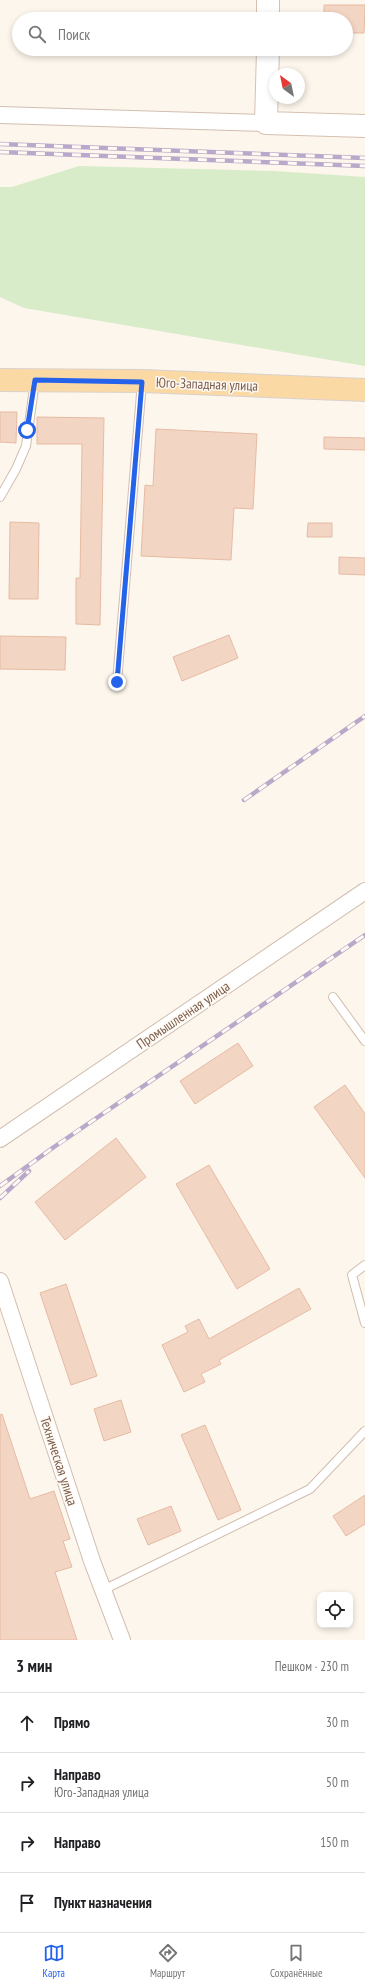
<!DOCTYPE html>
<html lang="ru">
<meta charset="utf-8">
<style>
:root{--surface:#fff;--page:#f6f6f6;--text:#202124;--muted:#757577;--line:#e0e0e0;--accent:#2563eb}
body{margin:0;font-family:"PT Sans Narrow",sans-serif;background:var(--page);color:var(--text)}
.controls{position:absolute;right:12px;bottom:12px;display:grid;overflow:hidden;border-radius:8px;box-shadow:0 2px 6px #0003}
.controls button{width:36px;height:36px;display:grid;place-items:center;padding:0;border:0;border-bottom:1px solid var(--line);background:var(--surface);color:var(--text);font:20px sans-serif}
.compass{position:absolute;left:269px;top:68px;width:36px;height:36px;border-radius:50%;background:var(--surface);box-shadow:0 2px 6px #0003;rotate:327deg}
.stop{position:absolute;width:12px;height:12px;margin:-9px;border:3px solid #2563eb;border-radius:50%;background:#fff}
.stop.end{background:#2563eb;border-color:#fff;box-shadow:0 1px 4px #0008}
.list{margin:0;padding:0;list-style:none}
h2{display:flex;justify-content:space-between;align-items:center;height:52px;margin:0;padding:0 16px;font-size:17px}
h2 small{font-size:13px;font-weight:400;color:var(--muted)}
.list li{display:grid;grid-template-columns:26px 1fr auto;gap:12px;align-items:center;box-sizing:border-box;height:60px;padding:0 16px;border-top:1px solid var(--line)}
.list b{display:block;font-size:15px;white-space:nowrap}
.list p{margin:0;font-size:13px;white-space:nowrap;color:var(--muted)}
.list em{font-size:13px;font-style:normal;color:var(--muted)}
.icon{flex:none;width:22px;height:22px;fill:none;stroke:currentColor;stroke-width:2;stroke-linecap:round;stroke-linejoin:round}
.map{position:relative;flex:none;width:365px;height:1640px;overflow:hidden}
.search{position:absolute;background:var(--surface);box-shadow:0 2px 6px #0003;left:12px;right:12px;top:12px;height:44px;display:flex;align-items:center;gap:10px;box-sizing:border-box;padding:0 14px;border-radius:22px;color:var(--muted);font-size:15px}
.sheet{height:292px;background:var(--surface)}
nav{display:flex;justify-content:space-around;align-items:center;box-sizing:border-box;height:56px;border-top:1px solid var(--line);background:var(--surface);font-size:11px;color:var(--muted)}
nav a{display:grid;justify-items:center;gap:2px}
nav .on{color:var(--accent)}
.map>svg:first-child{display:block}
</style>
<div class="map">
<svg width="365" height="1640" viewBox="0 0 365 1640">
<rect width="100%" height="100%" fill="#fdf6ec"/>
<!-- green -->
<path fill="#d8ecc9" d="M79 166 274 171 365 177V366L24 308 0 297V187H12Z"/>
<!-- building -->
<path fill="#f3d5c3" stroke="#e6bba3" d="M324 5H365L364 33H346V19H324Z
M0 412H17L16 443 0 442Z
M37 417 104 418 100 625 76 624V578H80L82 444H37Z
M156 429 257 434 253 509 234 508 231 560 141 556 145 485 153 486Z
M324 437 365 438V450L324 449Z
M10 522 39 523 38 599H9Z
M308 523H332V537H307Z
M339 557 365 558V575L339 574Z
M229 635 238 658 182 681 173 657Z
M0 636 66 637 65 670 0 669Z
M238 1043 253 1066 195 1104 180 1081Z
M345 1085 365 1114V1178L314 1107Z
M116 1138 146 1177 65 1240 35 1202Z
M209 1165 270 1269 237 1289 176 1184Z
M66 1284 97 1376 71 1385 40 1293Z
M299 1288 311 1309 219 1360 221 1364 201 1374 205 1382 184 1392 162 1345 188 1332 185 1326 199 1319 209 1339Z
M121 1400 131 1432 104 1441 94 1409Z
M2 1414 30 1499 54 1491 70 1539 63 1541 72 1567 55 1572 77 1640H0V1415Z
M205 1425 241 1510 218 1520 181 1435Z
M365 1495V1524L346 1536 333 1516Z
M171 1506 181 1531 148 1545 137 1519Z"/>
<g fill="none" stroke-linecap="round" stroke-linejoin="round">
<defs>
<path id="lane" d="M0 497 16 469 26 446 35 381
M117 682 142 382
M333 997 365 1041
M365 1265 352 1275 365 1323
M103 1590 310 1489 365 1431"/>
<path id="street" d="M0 115 266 123
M0 1139 365 891
M0 1281 92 1561 122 1640"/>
<path id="secondary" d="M268 19V0
M268 49 266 123 365 126"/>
<path id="primary" d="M0 380 142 381 365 390"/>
</defs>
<!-- lane casing -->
<use href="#lane" stroke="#d1beb0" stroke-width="10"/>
<!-- street casing -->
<use href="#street" stroke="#d1beb0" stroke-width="18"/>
<!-- secondary casing -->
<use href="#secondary" stroke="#d6c0b0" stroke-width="24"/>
<!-- primary casing -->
<use href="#primary" stroke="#dad1cd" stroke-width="24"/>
<!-- lane -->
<use href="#lane" stroke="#fff" stroke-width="8"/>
<!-- street -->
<use href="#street" stroke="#fff" stroke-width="16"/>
<!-- secondary -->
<use href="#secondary" stroke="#fff" stroke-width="22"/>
<!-- primary -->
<use href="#primary" stroke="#fbd9a5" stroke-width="22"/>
<defs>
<path id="rail" d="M0 144 365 158
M0 152 365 166
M244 800 365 716
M0 1186 54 1147 365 935
M0 1198 29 1171"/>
</defs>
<!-- rail casing -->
<use href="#rail" stroke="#b9a8c9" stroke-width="4.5"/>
<!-- rail -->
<use href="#rail" stroke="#fffaf3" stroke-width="3" stroke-dasharray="9" stroke-linecap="butt"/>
</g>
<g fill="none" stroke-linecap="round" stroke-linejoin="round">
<!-- route -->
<path stroke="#2563eb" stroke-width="5" d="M27 430 35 380 142 382 117 682"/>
</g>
<g text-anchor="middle" stroke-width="3" stroke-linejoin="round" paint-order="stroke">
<!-- street labels -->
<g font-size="14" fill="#7a5c4d" stroke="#fffaf3">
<text transform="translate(207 384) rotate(2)" y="5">Юго-Западная улица</text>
<text transform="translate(183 1015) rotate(-34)" y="5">Промышленная улица</text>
<text transform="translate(59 1461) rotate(72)" y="5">Техническая улица</text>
</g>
</g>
</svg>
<div class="controls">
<button><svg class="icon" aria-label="locate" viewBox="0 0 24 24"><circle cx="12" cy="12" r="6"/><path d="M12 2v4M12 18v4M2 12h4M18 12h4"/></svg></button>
</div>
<svg class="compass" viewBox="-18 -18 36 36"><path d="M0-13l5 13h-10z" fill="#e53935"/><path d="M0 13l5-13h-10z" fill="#757577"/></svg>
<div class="stop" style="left:27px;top:430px"></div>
<div class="stop end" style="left:117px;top:682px"></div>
<div class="search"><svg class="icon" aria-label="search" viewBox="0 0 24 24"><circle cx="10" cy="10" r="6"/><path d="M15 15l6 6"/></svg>Поиск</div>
</div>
<section class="sheet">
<h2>3 мин<small>Пешком · 230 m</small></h2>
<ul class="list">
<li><svg class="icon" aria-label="ahead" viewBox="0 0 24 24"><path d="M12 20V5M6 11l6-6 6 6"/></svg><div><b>Прямо</b></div><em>30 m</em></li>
<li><svg class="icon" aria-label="right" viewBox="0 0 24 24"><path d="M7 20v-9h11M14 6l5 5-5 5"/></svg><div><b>Направо</b><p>Юго-Западная улица</p></div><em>50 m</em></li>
<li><svg class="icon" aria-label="right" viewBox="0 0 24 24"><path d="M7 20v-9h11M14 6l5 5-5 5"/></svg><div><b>Направо</b></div><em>150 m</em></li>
<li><svg class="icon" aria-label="arrive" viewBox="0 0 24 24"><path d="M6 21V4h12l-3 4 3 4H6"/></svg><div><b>Пункт назначения</b></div></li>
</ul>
</section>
<nav>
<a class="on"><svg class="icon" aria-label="map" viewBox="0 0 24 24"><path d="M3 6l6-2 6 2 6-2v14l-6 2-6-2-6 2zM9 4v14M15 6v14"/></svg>Карта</a>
<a><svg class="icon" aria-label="directions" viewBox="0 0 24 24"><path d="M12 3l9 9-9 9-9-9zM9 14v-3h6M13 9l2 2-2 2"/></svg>Маршрут</a>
<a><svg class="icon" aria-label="saved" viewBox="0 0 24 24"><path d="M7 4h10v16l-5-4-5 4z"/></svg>Сохранённые</a>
</nav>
